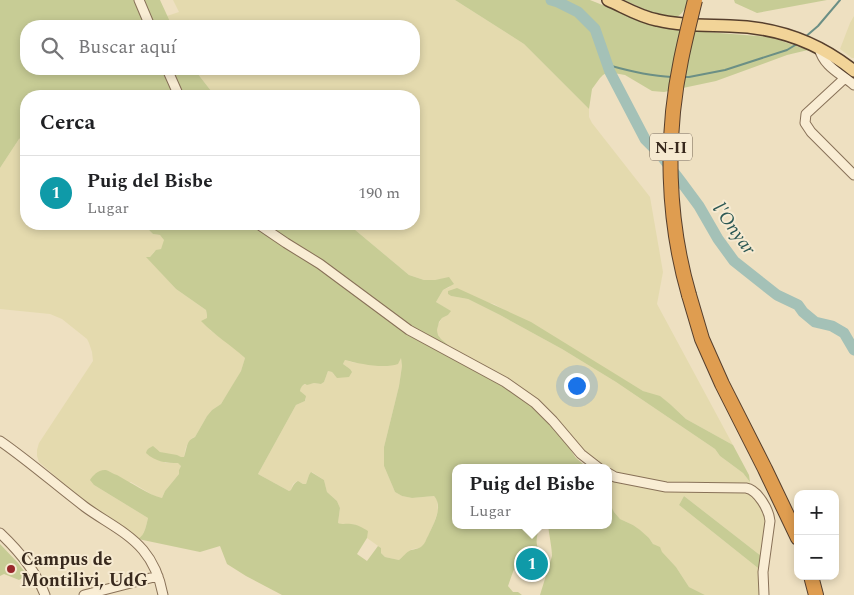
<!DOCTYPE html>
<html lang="es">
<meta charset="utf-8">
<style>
:root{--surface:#fff;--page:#f2f2f2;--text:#202124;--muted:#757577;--line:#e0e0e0;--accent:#ea580c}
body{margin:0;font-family:Spectral,serif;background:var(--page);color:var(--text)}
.controls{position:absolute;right:15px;bottom:15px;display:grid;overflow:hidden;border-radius:10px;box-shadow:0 2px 8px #0003}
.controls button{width:45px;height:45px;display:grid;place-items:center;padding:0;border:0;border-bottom:1px solid var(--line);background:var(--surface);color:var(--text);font:25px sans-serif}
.you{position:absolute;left:576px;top:385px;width:18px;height:18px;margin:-12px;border:4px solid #fff;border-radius:50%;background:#1a73e8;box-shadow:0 0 0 8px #1a73e833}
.badge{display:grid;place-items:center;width:32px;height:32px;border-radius:50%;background:var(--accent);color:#fff;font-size:16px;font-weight:700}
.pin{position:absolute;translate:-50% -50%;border:2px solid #fff;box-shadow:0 1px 5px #0006}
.popup{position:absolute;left:452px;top:464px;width:160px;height:65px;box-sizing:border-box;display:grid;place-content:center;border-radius:10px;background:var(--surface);filter:drop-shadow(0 1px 4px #0005);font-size:16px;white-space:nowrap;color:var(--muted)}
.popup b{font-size:19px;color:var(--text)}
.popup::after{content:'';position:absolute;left:50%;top:100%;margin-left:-10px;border:10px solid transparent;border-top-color:var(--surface)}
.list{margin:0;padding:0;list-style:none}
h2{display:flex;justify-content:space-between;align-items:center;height:65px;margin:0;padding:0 20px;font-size:21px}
h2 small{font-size:16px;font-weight:400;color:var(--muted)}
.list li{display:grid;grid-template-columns:32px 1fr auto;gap:15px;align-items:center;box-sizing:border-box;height:75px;padding:0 20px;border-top:1px solid var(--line)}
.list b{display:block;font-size:19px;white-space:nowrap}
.list p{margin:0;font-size:16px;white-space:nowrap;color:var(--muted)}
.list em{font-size:16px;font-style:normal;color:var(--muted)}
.icon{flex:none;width:28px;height:28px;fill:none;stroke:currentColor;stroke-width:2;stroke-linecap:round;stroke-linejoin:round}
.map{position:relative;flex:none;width:854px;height:595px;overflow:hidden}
.search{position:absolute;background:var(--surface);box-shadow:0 2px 8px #0003;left:20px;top:20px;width:400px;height:55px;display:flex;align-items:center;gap:12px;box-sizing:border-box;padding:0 18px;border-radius:20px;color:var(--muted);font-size:19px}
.panel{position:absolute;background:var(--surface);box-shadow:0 2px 8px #0003;left:20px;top:90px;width:400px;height:140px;border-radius:20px}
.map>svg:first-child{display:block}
</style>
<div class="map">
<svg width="854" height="595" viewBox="0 0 854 595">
<rect width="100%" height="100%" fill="#eee0c1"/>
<!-- farmland -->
<path fill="#e4daae" d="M173 0H455L524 44 589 109V117L592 123 650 197 663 272 657 304 733 445 686 419 670 404 660 397 643 391 494 304 448 294 451 296 468 299 500 315 562 349 616 382 715 449 720 456 743 473 750 482 749 485 769 515 765 559 684 496 679 505 763 572 764 595H705L689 587 676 567 653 544 649 538 633 525 620 519 614 512 609 504 611 495 608 492V468H584V465L588 460 452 353 447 344 441 339 438 335 437 330 438 325 442 318 448 315 450 311 436 302 443 290 450 287 444 279 435 280H424L409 275 348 224H414V96H215L194 69H414V26H172L167 16 179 12Z
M854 16V58H852L840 49 850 23Z
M26 124V224H143L153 234 160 235 163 237 165 240 161 249 154 252 150 257H147L176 289 206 310 207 315V318L210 330 236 349 245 358 241 371 230 390 221 404 212 410 207 416 195 437 192 438 186 447 184 457H181L165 454 160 452 158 449 165 463H179L181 466 179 470V474L165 491 162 498 156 497 131 482 94 485 148 518 145 530 141 538 138 539 78 496 39 462 37 456V450L39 443 93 361 92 352 89 343 87 339 62 319 50 314 0 309V168L19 139 23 137V130Z
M401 356 402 366 399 386 384 447V466L395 492 402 496 412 498 434 496 437 500 438 511 434 523 424 545 420 548 412 549 399 560 385 557 381 553V548L367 538 366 535 356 525 351 524 344 525 338 523 340 508 337 501 327 492 324 480 312 472 309 475 306 484H303L297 481 293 484 291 490 289 491 258 474 296 405 305 401 306 399 300 391 301 387 303 385 314 383 321 384 324 382 328 371 332 372 334 375 350 369 343 364 345 360 355 363Z"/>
<!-- green -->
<path fill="#c7cc95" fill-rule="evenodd" d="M0 0H160L172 26H26V69H194L215 96H26V124L23 130V137L19 139 0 168Z
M455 0H590L650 24 680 30 770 37 808 50 787 55 716 81 664 92 652 91 625 75 608 72 603 75 600 78 592 89 589 109 524 44Z
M624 0H689C687 6 681 17 674 18 661 18 636 5 624 0Z
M734 0H827L757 13 735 3Z
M143 224H348L409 275 424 280H435L449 277 454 284 443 290 436 302 451 311 448 315 442 318 439 322 437 330 438 335 441 339 447 344 452 353 505 382 561 430 570 449 576 458 584 465V468H456V525H540C538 534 534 541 539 550L538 552 534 553 528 550C516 558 513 573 508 586L513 592H518L522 595H282L246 576 227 564 220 546 200 552 138 539C145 535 146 526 148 518L94 485 90 480C93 475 99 469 106 470 109 471 113 474 117 475 130 482 149 495 162 498L165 491 179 474V470L181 466 178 463C167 463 155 462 146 453 147 449 149 448 153 446L160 452 177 455 181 457H184C187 449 186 440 195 437L207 416 212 410 221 404 241 371 245 358C231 345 214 335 201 321L207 318V315L206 310 176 289 146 257H150L156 250 161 249 164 240 160 235 153 234ZM401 358 402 366 399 386 384 447V466L395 492 402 496 412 498 434 496C444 507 433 525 428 536 426 539 425 544 422 546 419 549 415 549 411 550 406 552 403 557 399 560L385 557 381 553V548L378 546 367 561 357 554 367 538 368 531C363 528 357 524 351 524 346 523 344 525 338 523L340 508 337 501 327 492 324 480 311 472 309 475 306 484H303L298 481C294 483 293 486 291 490L289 491 258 474 296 405 305 401 306 396 300 391C301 387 302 385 305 384L307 385 314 383 321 384 324 382 328 371 332 372 337 378 349 377 352 372 350 369 343 364 345 360C360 364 384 369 398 364Z
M457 288 531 322 643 391 660 396 670 404 686 419 733 445 749 475 750 482 743 473 720 456 715 449 616 382 562 349 500 315 468 299 451 296 448 294V291Z
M608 492 611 495 610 504 614 512 620 519 633 525 640 530 649 538 653 544 660 547 662 552 676 567 689 587 705 595H540L552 556C552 548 549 534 548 525H608Z
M684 496 765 559 763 572 679 505Z
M0 544 18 563 27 575 19 580 4 574 0 576Z"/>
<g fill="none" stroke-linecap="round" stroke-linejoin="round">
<!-- stream -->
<path stroke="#6b8f85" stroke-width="2" d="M804 38 818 26 840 0
M608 65C629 71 650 76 672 77
M685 77H689L725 70 787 50 797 44"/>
<!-- river -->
<path stroke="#a4c1b7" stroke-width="11" d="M551 0 558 2 578 12 595 29 610 72 645 139 660 154 682 183 699 206 718 239 734 261 777 295 798 305 803 312 815 322 832 326 844 333 854 350"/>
<defs>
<path id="minor" d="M139 0 150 26
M819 48C824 67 840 73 854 85
M167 69 179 96
M845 78 806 114 805 123 811 132 854 175
M258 224 286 243 320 264 409 330 505 382 535 403 553 421 581 454 599 468
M0 441C29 461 56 485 85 507 104 521 128 532 143 550 154 563 160 579 163 595
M608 473 615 477 666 487 746 488C758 490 769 510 770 521L763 572 764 595
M0 533C18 550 36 571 45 595
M84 595 158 576"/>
<path id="major" d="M608 0C624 7 640 17 657 20 681 26 706 25 730 26 776 27 818 42 854 71"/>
<path id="highway" d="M689 295 702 339 722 384 765 469 798 538
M811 576 816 595"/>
</defs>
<!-- minor casing -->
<use href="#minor" stroke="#887158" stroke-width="11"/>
<!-- major casing -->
<use href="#major" stroke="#563f2d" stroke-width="14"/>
<!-- highway casing -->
<use href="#highway" stroke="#563f2d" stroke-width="16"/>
<!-- minor -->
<use href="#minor" stroke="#f9edd4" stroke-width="9"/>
<!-- major -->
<use href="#major" stroke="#f2d498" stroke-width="11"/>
<!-- highway -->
<use href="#highway" stroke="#df9d50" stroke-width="14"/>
<defs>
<path id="highway-bridge" d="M689 295C667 219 665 137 681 60 685 40 690 20 695 0"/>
</defs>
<!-- highway-bridge casing -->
<use href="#highway-bridge" stroke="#563f2d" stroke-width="16" stroke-linecap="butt"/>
<!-- highway-bridge -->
<use href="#highway-bridge" stroke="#df9d50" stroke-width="14"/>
</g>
<!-- markers -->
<circle fill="#98282b" stroke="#f6ead1" stroke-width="2" cx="11" cy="569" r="5"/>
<g text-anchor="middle" stroke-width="4" stroke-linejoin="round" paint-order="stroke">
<!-- shield labels -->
<rect fill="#f6ead1" stroke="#716353" stroke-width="1" x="650" y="133.5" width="42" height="27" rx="4"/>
<g font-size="16" font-weight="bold" fill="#38291d">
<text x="671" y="153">N-II</text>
</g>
<!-- poi labels -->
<g font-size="18" font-weight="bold" fill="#38291d" stroke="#f6ead1" text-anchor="start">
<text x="21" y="565">Campus de<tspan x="21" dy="21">Montilivi, UdG</tspan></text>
</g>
<!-- water labels -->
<g font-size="19" font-style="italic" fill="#2c5854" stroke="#f6ead1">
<text transform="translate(735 228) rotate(54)" y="7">l'Onyar</text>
</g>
</g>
</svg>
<div class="controls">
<button>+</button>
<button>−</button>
</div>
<div class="you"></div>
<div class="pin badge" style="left:532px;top:564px;background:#0f9aa8">1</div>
<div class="popup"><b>Puig del Bisbe</b>Lugar</div>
<div class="search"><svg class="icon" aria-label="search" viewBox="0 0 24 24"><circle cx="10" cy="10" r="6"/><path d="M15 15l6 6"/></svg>Buscar aquí</div>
<section class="panel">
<h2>Cerca<small></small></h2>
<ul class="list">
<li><span class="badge" style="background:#0f9aa8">1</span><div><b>Puig del Bisbe</b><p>Lugar</p></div><em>190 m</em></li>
</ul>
</section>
</div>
